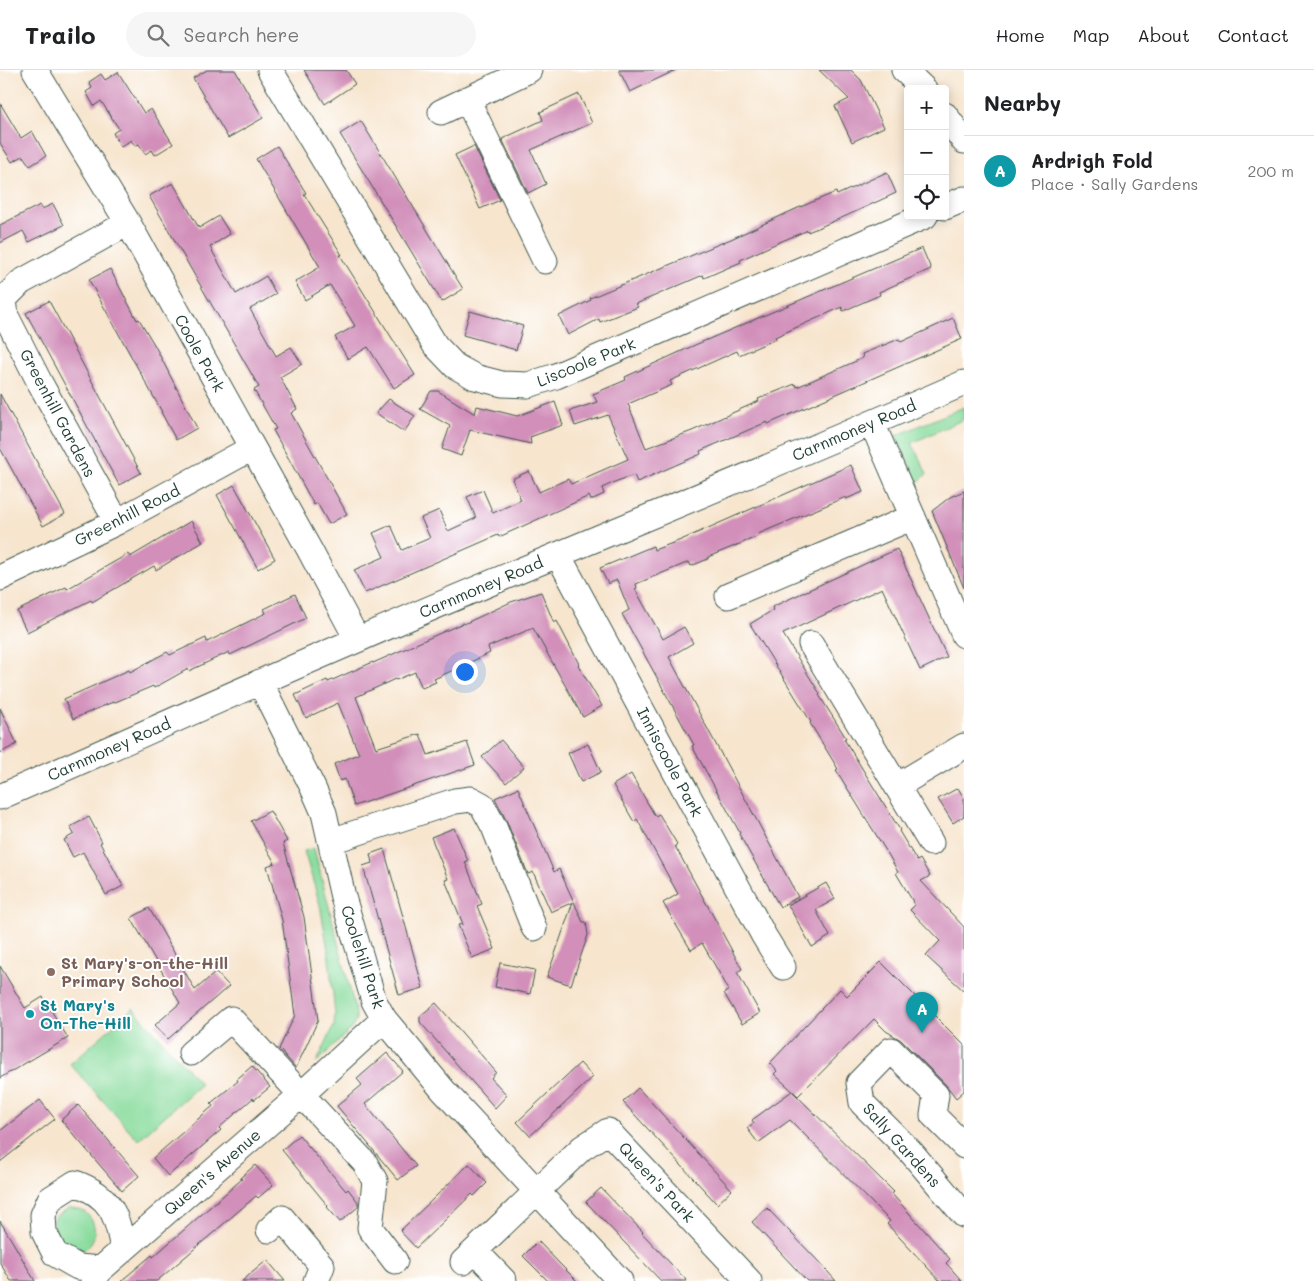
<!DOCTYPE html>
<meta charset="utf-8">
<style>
:root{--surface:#fff;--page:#f6f6f6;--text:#202124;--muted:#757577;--line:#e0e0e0;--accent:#0b8043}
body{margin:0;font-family:Mali,sans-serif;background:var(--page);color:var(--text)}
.controls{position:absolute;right:15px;top:15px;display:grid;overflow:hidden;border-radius:5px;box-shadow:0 2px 12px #0003}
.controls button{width:45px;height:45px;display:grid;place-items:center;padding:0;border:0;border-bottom:1px solid var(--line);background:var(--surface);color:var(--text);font:25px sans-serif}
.you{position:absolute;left:464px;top:601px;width:18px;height:18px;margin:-12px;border:4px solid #fff;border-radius:50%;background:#1a73e8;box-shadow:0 0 0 8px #1a73e833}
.badge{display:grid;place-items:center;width:32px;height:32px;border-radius:50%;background:var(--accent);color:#fff;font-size:16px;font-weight:700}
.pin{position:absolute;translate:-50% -41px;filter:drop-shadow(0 1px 2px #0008)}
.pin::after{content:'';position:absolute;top:26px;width:18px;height:15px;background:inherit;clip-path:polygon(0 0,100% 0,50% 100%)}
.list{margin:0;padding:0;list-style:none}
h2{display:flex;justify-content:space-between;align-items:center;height:65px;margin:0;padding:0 20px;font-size:21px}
h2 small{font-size:16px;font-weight:400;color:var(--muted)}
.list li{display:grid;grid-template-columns:32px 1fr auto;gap:15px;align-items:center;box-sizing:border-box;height:70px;padding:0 20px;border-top:1px solid var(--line)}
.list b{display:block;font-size:19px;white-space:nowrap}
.list p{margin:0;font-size:16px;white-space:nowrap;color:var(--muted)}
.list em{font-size:16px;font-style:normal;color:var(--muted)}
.icon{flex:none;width:28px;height:28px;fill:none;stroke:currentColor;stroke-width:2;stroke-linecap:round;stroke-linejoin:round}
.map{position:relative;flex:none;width:964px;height:1211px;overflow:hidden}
header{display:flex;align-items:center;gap:30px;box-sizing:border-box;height:70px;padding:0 25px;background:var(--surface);border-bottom:1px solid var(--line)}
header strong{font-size:24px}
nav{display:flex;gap:28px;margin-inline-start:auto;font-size:18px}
.search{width:350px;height:45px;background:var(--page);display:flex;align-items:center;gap:12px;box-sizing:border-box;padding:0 18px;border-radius:28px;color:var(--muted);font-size:19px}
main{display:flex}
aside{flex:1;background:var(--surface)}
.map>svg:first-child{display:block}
</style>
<header>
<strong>Trailo</strong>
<div class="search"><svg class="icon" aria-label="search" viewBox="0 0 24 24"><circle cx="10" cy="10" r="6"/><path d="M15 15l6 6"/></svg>Search here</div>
<nav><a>Home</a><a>Map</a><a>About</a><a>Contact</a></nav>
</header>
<main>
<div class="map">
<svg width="964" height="1211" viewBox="0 0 964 1211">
<rect width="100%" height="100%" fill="#fff"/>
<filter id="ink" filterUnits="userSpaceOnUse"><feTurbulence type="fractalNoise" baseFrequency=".02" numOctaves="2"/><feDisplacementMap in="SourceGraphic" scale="10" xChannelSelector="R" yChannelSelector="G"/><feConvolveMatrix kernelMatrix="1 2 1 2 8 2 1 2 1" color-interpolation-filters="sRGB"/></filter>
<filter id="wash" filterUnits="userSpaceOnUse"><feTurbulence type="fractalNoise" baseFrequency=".0096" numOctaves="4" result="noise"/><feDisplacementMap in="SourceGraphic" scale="20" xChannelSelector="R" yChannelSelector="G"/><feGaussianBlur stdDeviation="1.12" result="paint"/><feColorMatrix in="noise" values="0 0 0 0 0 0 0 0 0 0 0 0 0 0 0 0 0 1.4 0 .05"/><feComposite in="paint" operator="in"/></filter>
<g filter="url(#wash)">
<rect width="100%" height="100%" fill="#f7e5ce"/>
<!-- green -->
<path fill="#88db9c" stroke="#548c68" d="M964 337V349L912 373 927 404 918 412 895 366Z
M314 778 356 943V951L351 959 316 993 334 956 335 944 328 880 320 835 304 781Z
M133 938 201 1014 138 1070 70 994Z
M69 1138C101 1137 103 1181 75 1182 70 1182 65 1179 60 1178L53 1151 57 1145Z"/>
<g id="blocks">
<!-- building -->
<path fill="#d18fba" d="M207 0H235L263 48 228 68 193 8Z
M304 0H346L355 14 325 34Z
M619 0H676L630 22Z
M819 0H851L861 10 884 57 852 72 835 36 849 29Z
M118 2 144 43 151 39 173 74 155 85 152 80 145 84 139 74 135 76 131 70 121 77 113 63 119 59 101 31 94 36 86 22 92 18 89 12 101 4 105 10Z
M579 24 592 53 531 80 546 114 528 123 502 69 543 50 540 42Z
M0 33 21 68 32 61 46 86 30 96 23 86 12 92 0 73Z
M361 51 463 219 442 232 340 64Z
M277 76 306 123 304 124 342 185H340L415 305 394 318 368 277 348 289 335 267 355 256 330 215 305 230 295 212 320 197 256 89Z
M474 76 500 130 480 139 455 85Z
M887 102 896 123 846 146 808 162V160L775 174 740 190 741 192 704 208 703 205 636 234 638 237 600 252 599 249 568 265 559 246 591 230 590 228 731 169 798 138 836 122 837 125Z
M173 113 199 158 219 146 230 164 210 177 236 224 266 206 276 224 250 239 276 286 291 277 302 294 280 307 297 339 291 343 347 444 329 454 317 433 314 435 273 360 276 359 254 320 259 317 149 126Z
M53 134 64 155 29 172 23 161 0 173V155L40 135 42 139Z
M922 178 931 199 879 222 880 225 843 241 842 237 775 267 776 269 739 285 737 281 670 311 672 315 628 334 646 378 692 361 759 331 758 329 795 314 797 317 863 288 862 284 899 269 901 272 953 248 962 269 805 338 768 354 767 352 700 381 701 384 637 412 634 405 617 411 602 418 604 424 591 430 589 426 499 467 498 465 365 523 354 500 384 487 373 463 391 455 402 480 430 468 421 448 439 440 448 461 476 448 467 427 483 420 493 443 521 430 512 409 529 401 539 422 568 409 571 414 628 389 608 345 575 356 570 341 597 332 593 324 626 310 625 307 695 275Z
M110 199 137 250 139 249 155 276 197 358 176 370 161 342H162L89 210Z
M49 231 141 403 119 415 26 243Z
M470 241 523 256 516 280 463 265Z
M431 321H438L475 344 477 336 517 346 555 332 563 355 530 367 531 374 470 360 461 386 442 379 450 356 420 339Z
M0 324 65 444 43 456 0 378Z
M389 329 415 346 404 362 376 343Z
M851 395 863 422 846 429V427L758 464 759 466 708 487V489L691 496 689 492 636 514 637 518 635 519 663 569 684 557 693 573 669 587 798 827 780 837 739 764 740 763 692 676 694 675 622 544 629 540 617 510 608 514 600 498 653 476 654 480 681 470Z
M234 415 275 489 258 499 217 425Z
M964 421V518L932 441 950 427Z
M191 451 203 472 156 500 154 496 92 532 91 530 27 562 17 541 66 517 67 519 128 484 130 487Z
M897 479 947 587 920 600 882 518 783 564 820 624 819 625 846 668 844 669 900 760 899 761 917 791 920 789 930 806 921 811 964 857V921L926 886 940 871 910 840 915 835 896 803 898 802 888 784 836 700 838 699 810 653 811 652 750 554 773 540 772 537Z
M541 522 554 553 557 551 579 594 578 595 602 636 583 647 533 558 488 577 490 583 434 609 436 612 422 618 415 602 396 610 395 609 356 627 376 678 420 664 428 685 467 672 475 695 354 736 345 709 340 711 334 694 359 684 338 633 306 648 295 625 327 610 328 612 373 592V593L463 553 464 554 511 532Z
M295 524 306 548 230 585 229 582 189 601 188 599 154 618 153 616 113 633V632L73 649 64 629 129 600 130 602 167 582 170 585 206 568 207 572 266 543 264 539Z
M0 638 17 674 0 683Z
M501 670 524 697 506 713 482 687Z
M588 674 601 702 581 712 568 683Z
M631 704 655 746 659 744 677 774 675 776 742 899 737 902 760 943 742 954 724 923 729 920 702 873 691 880 663 833 678 824 637 749 634 752 613 715Z
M518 718 554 802 559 799 583 852H586L588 865 571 915 547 907 573 832 551 842 533 802 528 804 507 752 495 728Z
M958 718 964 728V746L953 753 938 729Z
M270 741 287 771 283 773 304 847 318 950 296 998 279 979 295 945 282 850 267 796 275 793 251 751Z
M89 747 102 772 100 773 123 816 106 825 83 782 73 787 64 770 74 764 70 757Z
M454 758 468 791 465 792 482 834 477 836 495 879 472 888 458 855 463 854 445 810 448 809 431 767Z
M384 779 423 918 399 925 363 796 372 793 370 784Z
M826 813 835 829 816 840 830 866 812 877 788 835Z
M149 838 195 920 216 902 229 916 168 969 155 955 180 933 131 848Z
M881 892 964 975V1021L956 1028 946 1015 901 970 886 961 874 949 798 1026 774 1004 777 1001 770 993 840 919 847 926Z
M500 893 535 900 530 924 495 917Z
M0 896 25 938 43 927 68 968 0 1008Z
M436 933 496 1002 491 1008 507 1025 495 1038 420 952V946Z
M387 983 403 1001 365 1034 416 1096 398 1110 337 1036 362 1015 357 1009Z
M580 993 593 1007 530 1066 517 1052Z
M252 996 270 1017 254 1030 253 1028 219 1058 221 1060 168 1106 153 1088 213 1036 211 1033 238 1011 237 1009Z
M638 1018 732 1120 717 1134 623 1032Z
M792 1021 894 1122 892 1124 950 1189 946 1193 962 1211H940L887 1154 890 1151 790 1050 758 1073 747 1058 754 1053 752 1050Z
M40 1030 55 1049 0 1092V1061Z
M78 1035 139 1106 122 1121 61 1050Z
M299 1065 346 1121 348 1119 358 1132V1137L340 1152 327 1137 328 1136 282 1080Z
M469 1094 487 1113 474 1126 472 1124 416 1178 400 1161Z
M255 1095 273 1115 258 1128 256 1126 157 1211H121L152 1185 153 1187 242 1109 240 1108Z
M601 1118 643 1162 642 1163 687 1211H661L586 1132Z
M767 1138 818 1191 836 1211H807L752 1152Z
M0 1151 15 1176 35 1211H11L0 1193Z
M538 1171 559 1193 577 1211H548L523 1186Z
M267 1190 285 1211H242L260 1196Z"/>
</g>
</g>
<g filter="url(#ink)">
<use href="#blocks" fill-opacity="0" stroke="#3f564b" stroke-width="1"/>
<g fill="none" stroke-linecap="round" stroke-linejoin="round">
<defs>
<path id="minor" d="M35 0 128 153 309 479 357 569
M270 0 435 275 455 296 475 307 502 314 528 315 556 306 925 146
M904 0 924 19
M467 29 545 191
M441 42 529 0
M945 45 964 71
M945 137 964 129
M872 353 964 565
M117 452 40 313 6 246 4 229 21 212 128 153
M558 485 764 866 783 897
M0 508 117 452 252 378
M728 526 913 447
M811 574 931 773
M260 612 313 718 324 743 343 827 374 931 384 949 443 1020 620 1211
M897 716 964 676
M0 727C119 675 238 621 357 570 559 482 763 402 964 313
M331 771 455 731 471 729 482 735 494 757 534 858
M191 983 231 949 365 1093 375 1111 370 1158 395 1191
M964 1076 933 1045 936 1025 891 980 859 1013 862 1033 911 1082 964 1145
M269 1160 282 1148 322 1196 316 1211
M475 1181 504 1211
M463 1192 582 1078 608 1061 749 1211
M101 1199 78 1197 55 1184 44 1162 43 1145 50 1129 75 1113C111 1126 117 1144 123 1180
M93 1211 101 1199 301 1025 384 949"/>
</defs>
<!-- minor casing -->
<use href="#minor" stroke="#3f564b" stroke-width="27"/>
<!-- minor -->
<use href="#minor" stroke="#fff" stroke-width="25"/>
</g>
</g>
<!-- markers -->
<circle fill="#8d6e63" stroke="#fff" stroke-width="2" cx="51" cy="902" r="5"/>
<circle fill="#0f9aa8" stroke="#fff" stroke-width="2" cx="30" cy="944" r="5"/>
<g text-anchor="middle" stroke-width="4" stroke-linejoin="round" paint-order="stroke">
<!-- street labels -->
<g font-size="16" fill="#1f3d34" stroke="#fff">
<text transform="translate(200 283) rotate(61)" y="6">Coole Park</text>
<text transform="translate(586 292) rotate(-22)" y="6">Liscoole Park</text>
<text transform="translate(58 343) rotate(62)" y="6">Greenhill Gardens</text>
<text transform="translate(854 360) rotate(-23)" y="6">Carnmoney Road</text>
<text transform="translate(127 445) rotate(-27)" y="6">Greenhill Road</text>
<text transform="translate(481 517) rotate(-23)" y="6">Carnmoney Road</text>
<text transform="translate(109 679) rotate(-24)" y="6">Carnmoney Road</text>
<text transform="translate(670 692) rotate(62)" y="6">Inniscoole Park</text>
<text transform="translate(363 887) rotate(72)" y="6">Coolehill Park</text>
<text transform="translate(902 1075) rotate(48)" y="6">Sally Gardens</text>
<text transform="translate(212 1102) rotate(-41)" y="6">Queen's Avenue</text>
<text transform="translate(657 1112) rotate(47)" y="6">Queen's Park</text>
</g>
<!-- education labels -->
<g font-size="16" font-weight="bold" fill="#785e54" stroke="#fff" text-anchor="start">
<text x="61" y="899">St Mary's-on-the-Hill<tspan x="61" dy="18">Primary School</tspan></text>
</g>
<!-- culture labels -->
<g font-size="16" font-weight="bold" fill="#0d838f" stroke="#fff" text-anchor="start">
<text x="40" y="941">St Mary's<tspan x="40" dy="18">On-The-Hill</tspan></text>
</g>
</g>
</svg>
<div class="controls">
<button>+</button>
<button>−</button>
<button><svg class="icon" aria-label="locate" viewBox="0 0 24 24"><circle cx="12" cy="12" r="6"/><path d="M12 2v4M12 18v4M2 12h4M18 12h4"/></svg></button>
</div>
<div class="you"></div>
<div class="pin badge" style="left:922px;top:963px;background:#0f9aa8">A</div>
</div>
<aside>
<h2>Nearby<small></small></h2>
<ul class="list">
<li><span class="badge" style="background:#0f9aa8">A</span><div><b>Ardrigh Fold</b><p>Place · Sally Gardens</p></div><em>200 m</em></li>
</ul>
</aside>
</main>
